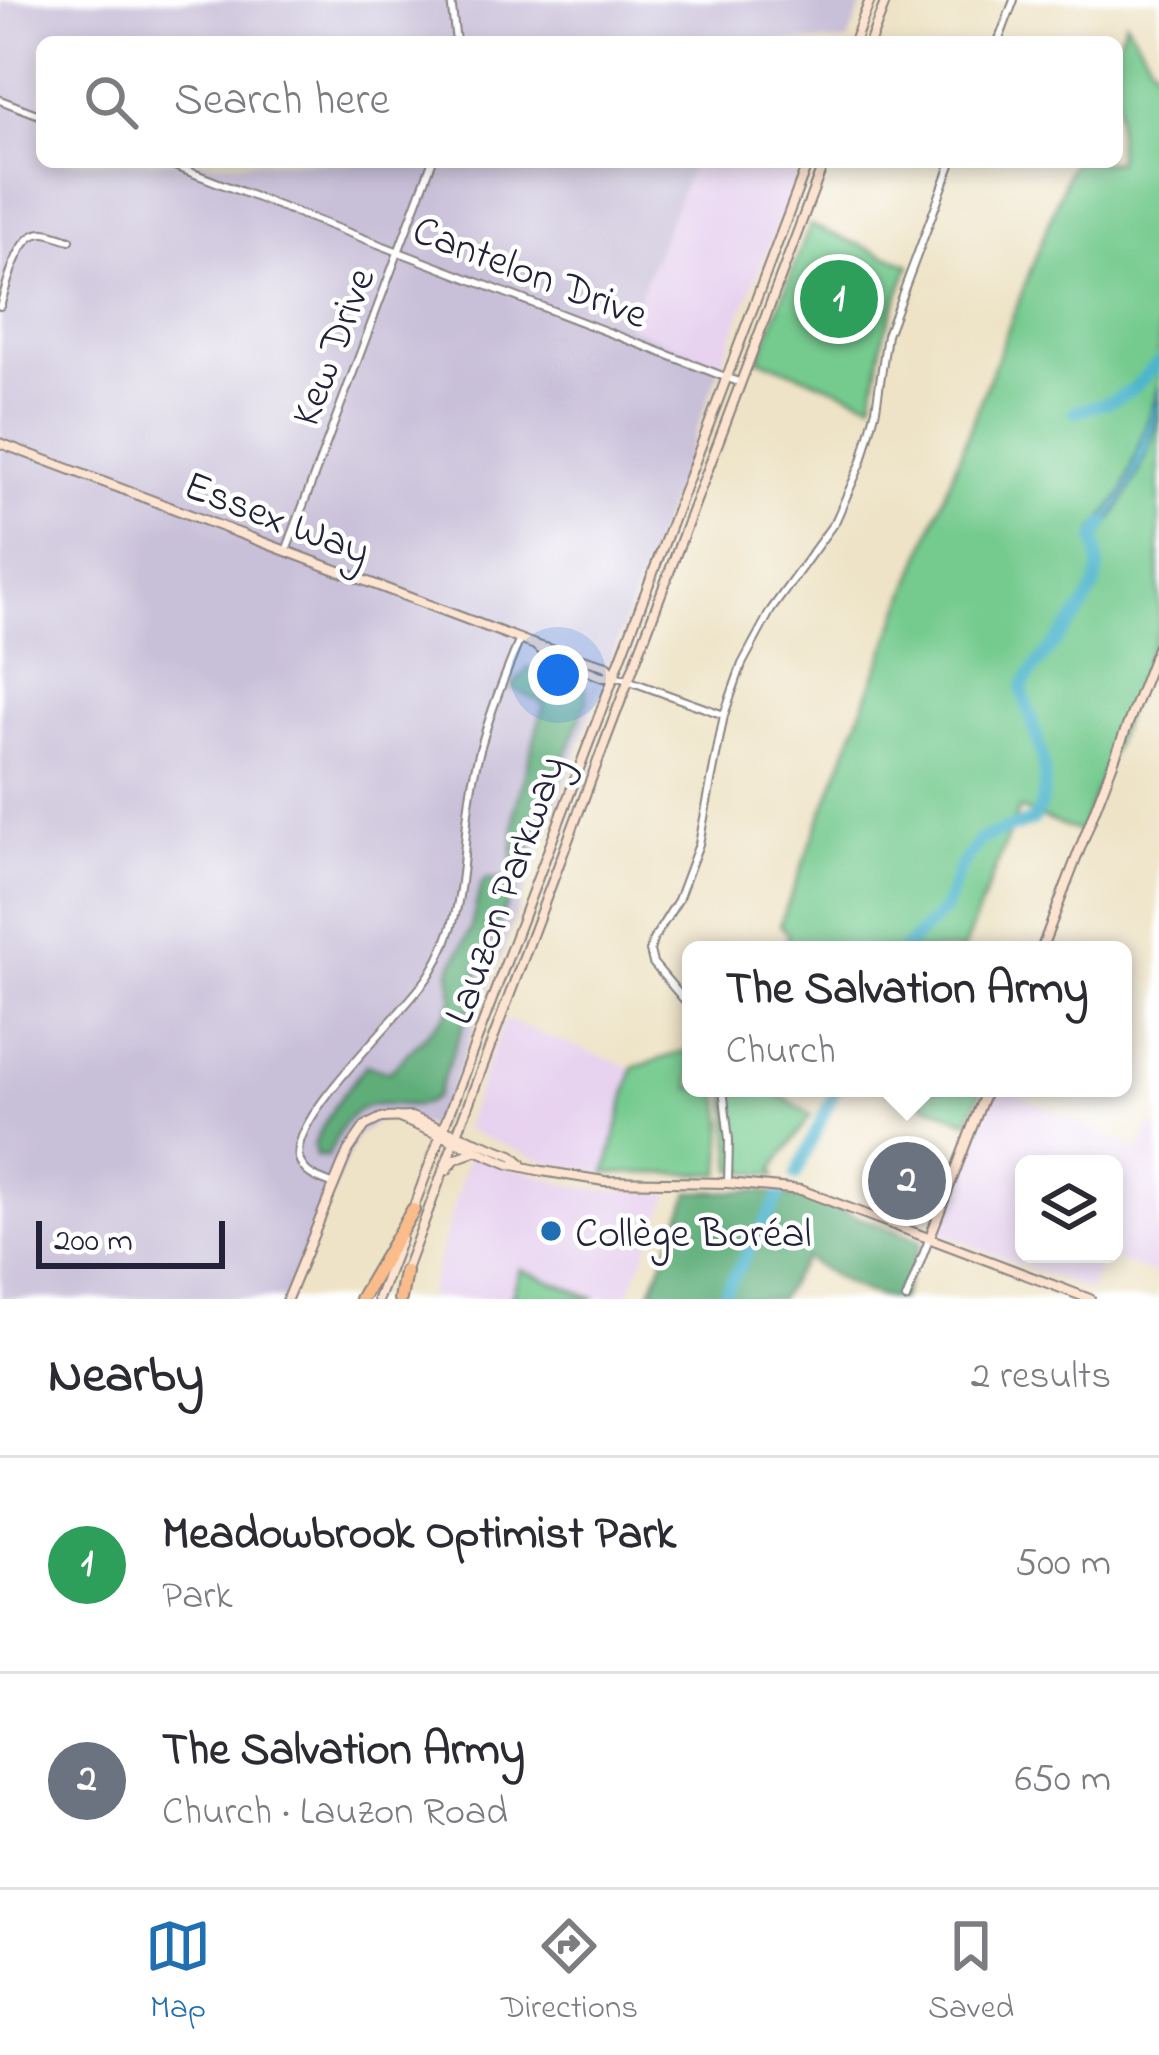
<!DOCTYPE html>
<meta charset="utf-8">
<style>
:root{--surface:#fff;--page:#f7f7f7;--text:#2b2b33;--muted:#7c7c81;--line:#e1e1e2;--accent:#1f6fb2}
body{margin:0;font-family:"Indie Flower",sans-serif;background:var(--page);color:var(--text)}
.controls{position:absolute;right:36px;bottom:36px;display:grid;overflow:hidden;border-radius:18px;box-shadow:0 6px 18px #0003}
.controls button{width:108px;height:108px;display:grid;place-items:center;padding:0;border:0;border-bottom:3px solid var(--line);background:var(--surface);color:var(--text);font:60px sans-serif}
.scale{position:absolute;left:36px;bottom:30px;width:189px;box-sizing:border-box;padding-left:12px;border:6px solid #22223b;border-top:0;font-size:33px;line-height:42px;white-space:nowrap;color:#22223b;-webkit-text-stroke:9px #fff;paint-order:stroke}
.you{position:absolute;left:558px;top:675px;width:42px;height:42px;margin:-30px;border:9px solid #fff;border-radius:50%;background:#1a73e8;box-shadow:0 0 0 18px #1a73e833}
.badge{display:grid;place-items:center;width:78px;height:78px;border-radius:50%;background:var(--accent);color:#fff;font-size:39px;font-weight:700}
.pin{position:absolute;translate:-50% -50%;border:6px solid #fff;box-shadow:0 3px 12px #0006}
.popup{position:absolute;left:682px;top:941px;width:450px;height:156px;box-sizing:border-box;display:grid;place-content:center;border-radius:18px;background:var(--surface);filter:drop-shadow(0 3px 9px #0005);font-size:39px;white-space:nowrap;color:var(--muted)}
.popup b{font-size:45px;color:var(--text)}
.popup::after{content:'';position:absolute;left:50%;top:100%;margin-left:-24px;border:24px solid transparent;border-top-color:var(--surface)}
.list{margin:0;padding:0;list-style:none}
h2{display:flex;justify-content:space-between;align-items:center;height:156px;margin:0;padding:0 48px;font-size:51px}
h2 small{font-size:39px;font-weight:400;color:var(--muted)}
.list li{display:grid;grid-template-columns:78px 1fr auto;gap:36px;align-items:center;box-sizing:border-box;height:216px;padding:0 48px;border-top:3px solid var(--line)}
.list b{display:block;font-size:45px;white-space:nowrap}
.list p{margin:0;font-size:39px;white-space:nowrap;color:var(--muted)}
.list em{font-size:39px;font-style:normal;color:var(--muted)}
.icon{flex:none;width:66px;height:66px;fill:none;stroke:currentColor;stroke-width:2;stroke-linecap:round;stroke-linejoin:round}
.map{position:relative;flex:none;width:1159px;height:1299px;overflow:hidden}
.search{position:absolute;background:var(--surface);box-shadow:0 6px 18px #0003;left:36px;right:36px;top:36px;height:132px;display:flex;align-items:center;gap:30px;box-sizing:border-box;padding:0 42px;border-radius:18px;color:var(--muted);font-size:45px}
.sheet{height:588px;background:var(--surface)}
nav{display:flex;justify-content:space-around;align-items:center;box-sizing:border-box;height:168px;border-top:3px solid var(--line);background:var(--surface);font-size:33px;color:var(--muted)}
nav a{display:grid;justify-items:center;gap:6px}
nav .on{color:var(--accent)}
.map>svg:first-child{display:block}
</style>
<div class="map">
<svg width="1159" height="1299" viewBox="0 0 1159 1299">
<rect width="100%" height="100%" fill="#fff"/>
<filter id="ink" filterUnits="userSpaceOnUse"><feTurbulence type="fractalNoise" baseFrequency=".00833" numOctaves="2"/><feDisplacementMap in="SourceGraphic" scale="24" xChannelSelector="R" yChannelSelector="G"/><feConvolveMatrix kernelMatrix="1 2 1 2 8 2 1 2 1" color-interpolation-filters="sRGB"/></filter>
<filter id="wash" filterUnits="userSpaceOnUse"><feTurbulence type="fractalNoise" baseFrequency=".004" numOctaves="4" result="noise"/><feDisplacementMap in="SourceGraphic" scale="48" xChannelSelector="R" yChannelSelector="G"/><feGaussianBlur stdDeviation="2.7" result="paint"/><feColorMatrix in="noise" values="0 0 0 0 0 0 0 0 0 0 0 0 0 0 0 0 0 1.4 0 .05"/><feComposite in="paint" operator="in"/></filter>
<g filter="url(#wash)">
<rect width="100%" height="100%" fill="#eee3c6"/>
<!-- built -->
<path fill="#e7d2ef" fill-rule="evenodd" d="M693 162H802L721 365 627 326Z
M504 1020 633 1068 606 1173 548 1163 463 1129Z
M992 1088H1004L1141 1151 1151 1125 1159 1128V1276L1103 1255 1089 1291 937 1232ZM1024 1164H1114V1254H1024Z
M476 1156 565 1184 600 1190 670 1193 627 1299H596L521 1269 511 1299H427L468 1157Z"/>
<!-- industrial -->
<path fill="#c8bfd8" d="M0 0H864L848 42H42V162H693L627 326 721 365 437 1127 381 1118 356 1137 287 1299H0Z"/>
<!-- green -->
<path fill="#74ca8e" stroke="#4b7664" stroke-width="3" d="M1126 21 1159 76V628L1080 832 1019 809 963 950H783L788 935 780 924 1072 162H1117V44Z
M810 225 910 265 884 334 872 402 759 359Z
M691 1049V1088H719L724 1124 721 1174 606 1173 633 1068Z
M727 1088H768L811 1115 773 1169 775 1176 733 1170Z
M884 1088H982L968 1121Z
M520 1269 596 1299H511Z"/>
<!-- forest -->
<path fill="#5fae79" stroke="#40685a" stroke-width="3" d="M528 668C551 670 569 671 586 688L587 700 521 875 481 959 473 1000 436 1097C412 1119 376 1086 346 1121 338 1131 334 1144 328 1156H316L314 1146 317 1137 335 1105 366 1065 389 1072 446 1014 453 998 450 970 470 931 481 884 487 879 508 880 512 877 515 810 544 704 511 688Z
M754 1191 813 1200 921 1241 901 1299C865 1299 835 1277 805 1258L779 1299H648L690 1192Z"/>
<!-- water -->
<path fill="#4eb5cd" stroke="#386c84" stroke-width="3" d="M1159 387C1159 445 1133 489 1101 535L1093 531 1123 492Z"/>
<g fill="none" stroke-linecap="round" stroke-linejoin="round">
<!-- river -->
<path stroke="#4eb5cd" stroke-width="12" d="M1075 412 1114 400 1133 389 1159 362
M903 950 945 909 959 869 981 839 1034 820C1059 777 1033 732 1022 688 1043 648 1085 620 1098 576 1101 565 1096 549 1095 538L1105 523
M796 1175 836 1088
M721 1299 779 1197"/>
</g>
</g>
<g filter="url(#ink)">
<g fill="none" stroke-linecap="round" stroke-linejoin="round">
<defs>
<path id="street" d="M451 0 456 42
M998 42 1014 0
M0 100 42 116
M164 162 741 383
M0 306C7 287 17 234 42 233 50 232 61 238 70 240
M286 551 432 162
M616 676 724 715
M691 1008 653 963 650 951 653 940 678 900 699 844 724 715 742 664 771 610 836 520 862 461 876 409 887 335 952 162
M723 1088 729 1140 728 1183
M335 1185C321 1180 303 1175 299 1158 289 1116 407 1012 430 974 471 909 459 849 473 779 483 730 501 685 520 639
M906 1299 930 1237"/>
<path id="secondary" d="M854 42 870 0
M870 42 886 0
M0 443 535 645 607 666 616 676
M536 646 543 652 603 677 615 676
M1041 950 1159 643
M397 1117 509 1164 542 1171 604 1181 728 1183 801 1190 1090 1299
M447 1170 455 1159 473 1152
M411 1214 808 162
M930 1237 987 1088
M405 1272 824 162
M287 1299 348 1151 365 1126 381 1118 411 1117 512 1155 521 1163
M378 1299 401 1239"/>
<path id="highway" d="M361 1299 413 1210
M400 1299 405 1272"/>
</defs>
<!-- street casing -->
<use href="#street" stroke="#888280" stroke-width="10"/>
<!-- secondary casing -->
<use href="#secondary" stroke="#888280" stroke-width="12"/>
<!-- highway casing -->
<use href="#highway" stroke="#888280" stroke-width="16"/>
<!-- street -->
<use href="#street" stroke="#fff" stroke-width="6"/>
<!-- secondary -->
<use href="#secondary" stroke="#fde4d1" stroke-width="8"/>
<!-- highway -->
<use href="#highway" stroke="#fabc8b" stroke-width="12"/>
</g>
</g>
<!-- markers -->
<circle fill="#1f6fb2" stroke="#fff" stroke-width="4.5" cx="551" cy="1231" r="12"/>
<g text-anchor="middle" stroke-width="9" stroke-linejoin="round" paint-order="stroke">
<!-- street labels -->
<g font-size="42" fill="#22223b" stroke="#fff">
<text transform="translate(531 270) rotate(21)" y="15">Cantelon Drive</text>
<text transform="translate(331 346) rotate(-69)" y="15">Kew Drive</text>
<text transform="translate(278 516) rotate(21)" y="15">Essex Way</text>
<text transform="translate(503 889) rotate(-70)" y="15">Lauzon Parkway</text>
</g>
<!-- poi labels -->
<g font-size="42" fill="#22223b" stroke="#fff" text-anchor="start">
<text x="575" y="1246">Collège Boréal</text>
</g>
</g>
</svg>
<div class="controls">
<button><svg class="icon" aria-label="layers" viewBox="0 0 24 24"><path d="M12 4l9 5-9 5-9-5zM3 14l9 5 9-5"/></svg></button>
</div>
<div class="scale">200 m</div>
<div class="you"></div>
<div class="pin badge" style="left:839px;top:299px;background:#2e9e5b">1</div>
<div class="pin badge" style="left:907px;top:1181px;background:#6b7280">2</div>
<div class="popup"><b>The Salvation Army</b>Church</div>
<div class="search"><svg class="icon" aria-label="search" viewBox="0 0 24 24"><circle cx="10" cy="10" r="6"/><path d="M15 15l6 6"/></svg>Search here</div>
</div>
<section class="sheet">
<h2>Nearby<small>2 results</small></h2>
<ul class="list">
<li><span class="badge" style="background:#2e9e5b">1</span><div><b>Meadowbrook Optimist Park</b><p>Park</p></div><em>500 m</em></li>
<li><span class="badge" style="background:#6b7280">2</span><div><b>The Salvation Army</b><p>Church · Lauzon Road</p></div><em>650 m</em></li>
</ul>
</section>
<nav>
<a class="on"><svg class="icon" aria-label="map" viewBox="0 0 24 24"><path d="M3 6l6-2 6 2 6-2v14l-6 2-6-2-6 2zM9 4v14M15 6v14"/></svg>Map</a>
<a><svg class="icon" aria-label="directions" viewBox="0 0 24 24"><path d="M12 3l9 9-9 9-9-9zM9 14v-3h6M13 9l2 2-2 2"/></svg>Directions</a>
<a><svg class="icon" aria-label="saved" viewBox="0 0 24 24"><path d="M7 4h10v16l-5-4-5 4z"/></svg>Saved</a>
</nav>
